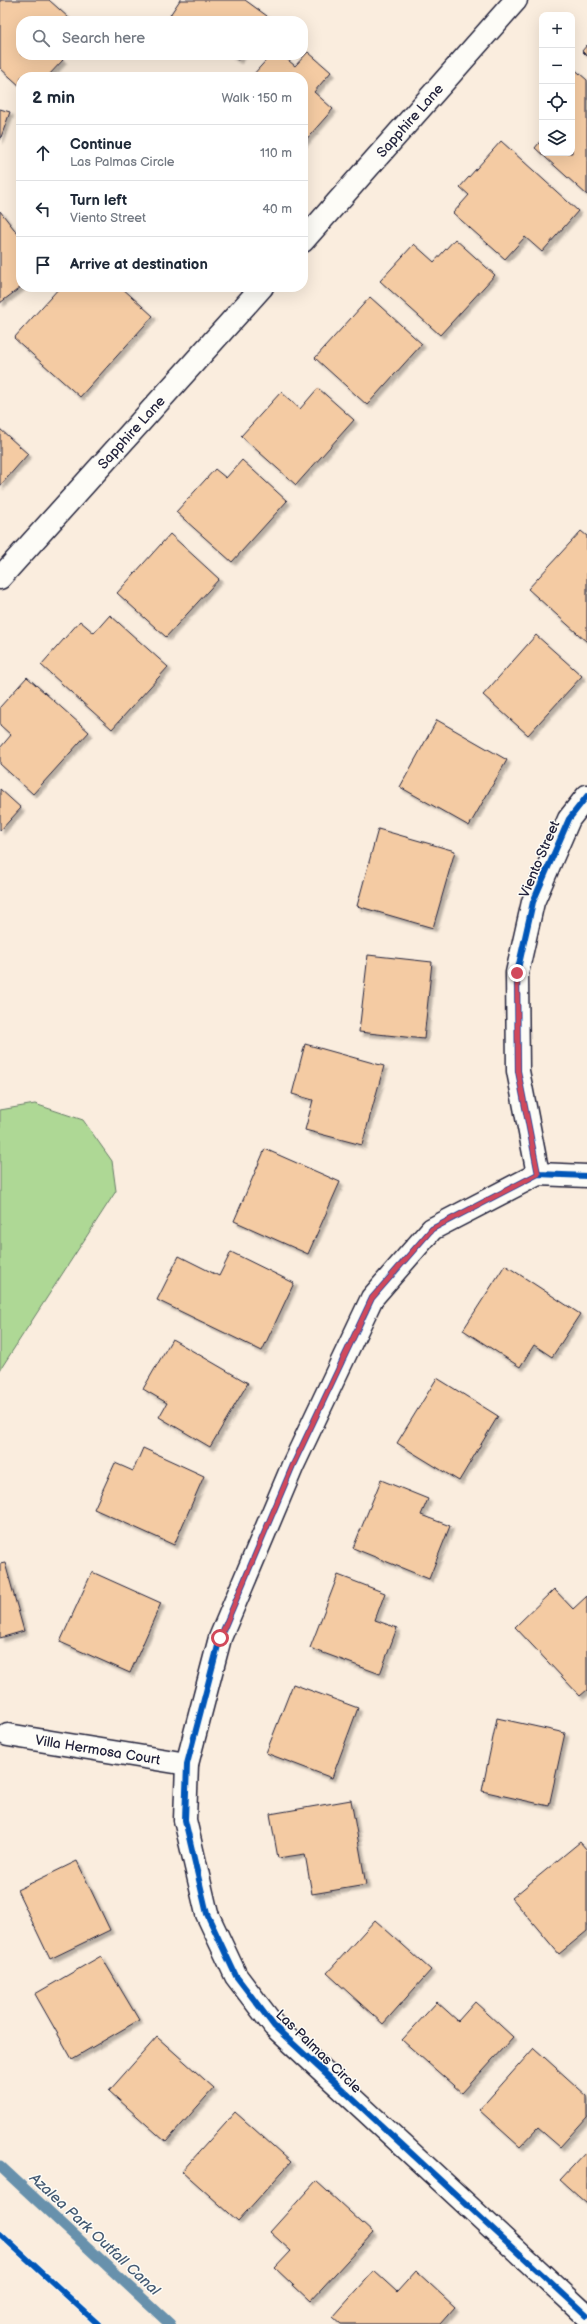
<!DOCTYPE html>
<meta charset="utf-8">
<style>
:root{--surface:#fff;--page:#f6f6f7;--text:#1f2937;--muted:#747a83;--line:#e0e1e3}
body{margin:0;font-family:"Balsamiq Sans",sans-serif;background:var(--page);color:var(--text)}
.controls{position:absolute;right:12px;top:12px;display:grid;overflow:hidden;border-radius:8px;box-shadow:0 4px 16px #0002}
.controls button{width:36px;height:36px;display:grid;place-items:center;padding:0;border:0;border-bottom:1px solid var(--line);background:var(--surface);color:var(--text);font:20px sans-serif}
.stop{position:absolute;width:12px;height:12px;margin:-9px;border:3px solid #d1495b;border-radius:50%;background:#fff}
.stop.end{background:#d1495b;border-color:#fff;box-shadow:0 1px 4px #0008}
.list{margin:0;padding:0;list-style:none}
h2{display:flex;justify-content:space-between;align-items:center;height:52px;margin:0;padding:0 16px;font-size:17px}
h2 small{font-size:13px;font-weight:400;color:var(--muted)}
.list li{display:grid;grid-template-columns:26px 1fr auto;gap:12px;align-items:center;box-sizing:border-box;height:56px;padding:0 16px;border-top:1px solid var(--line)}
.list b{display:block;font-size:15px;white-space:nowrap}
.list p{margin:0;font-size:13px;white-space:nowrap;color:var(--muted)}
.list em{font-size:13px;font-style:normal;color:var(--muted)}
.icon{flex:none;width:22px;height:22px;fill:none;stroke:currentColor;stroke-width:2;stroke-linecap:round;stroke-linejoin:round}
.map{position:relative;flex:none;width:587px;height:2324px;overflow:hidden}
.search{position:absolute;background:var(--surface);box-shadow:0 4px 16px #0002;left:16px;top:16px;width:292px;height:44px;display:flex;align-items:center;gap:10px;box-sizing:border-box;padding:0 14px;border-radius:16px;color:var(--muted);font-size:15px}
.panel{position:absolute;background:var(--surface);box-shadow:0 4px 16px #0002;left:16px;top:72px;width:292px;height:220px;border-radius:16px}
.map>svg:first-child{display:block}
</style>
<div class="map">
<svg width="587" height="2324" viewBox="0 0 587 2324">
<defs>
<filter id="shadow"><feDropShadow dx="3.5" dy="3.5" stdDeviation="1" flood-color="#0004"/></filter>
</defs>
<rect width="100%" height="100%" fill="#faedde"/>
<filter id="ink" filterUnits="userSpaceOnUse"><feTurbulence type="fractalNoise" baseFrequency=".025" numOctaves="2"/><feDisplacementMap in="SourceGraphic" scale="8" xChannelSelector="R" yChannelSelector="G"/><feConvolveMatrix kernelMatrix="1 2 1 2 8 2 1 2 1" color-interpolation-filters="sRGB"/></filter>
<g filter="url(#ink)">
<!-- green -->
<path fill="#aed895" stroke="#687d68" d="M35 1104 83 1120 112 1161 116 1191 0 1370V1110Z"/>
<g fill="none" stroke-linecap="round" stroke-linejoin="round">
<!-- stream -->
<path stroke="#6791ac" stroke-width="11" d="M0 2166 170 2324"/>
</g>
<!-- building -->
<path fill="#f4cba3" stroke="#22223b" filter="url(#shadow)" d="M0 0H49L69 18 67 21H21V55H57L63 60 47 77H21V87L0 68Z
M180 0H245L267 16 264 21H178L170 15Z
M587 45V56L582 51Z
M308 52 331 72 314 92 333 109 303 143V77H251L271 55H282L295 66Z
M230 55H242L238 60Z
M572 67 587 80V195L535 148 542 139V153H572Z
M0 109 10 112 0 140Z
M501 141 578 211 542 252 525 237 505 259 453 213 469 195 460 187Z
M0 211 21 238V287L0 303Z
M455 239 495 275 440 335 380 281 414 244 434 262Z
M60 287H121L153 316 80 397 14 338Z
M370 297 422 344 367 405 315 358Z
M318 388 354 420 296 485 241 436 281 392 300 409Z
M0 429 28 454 0 486Z
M242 460 287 501 232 562 176 512 215 469 226 478Z
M581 531 587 536V642L528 589Z
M170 534 219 579 166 637 117 593Z
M110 615 168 667 112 729 41 665 80 621 94 633Z
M536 635 582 676 528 735 483 695Z
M27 677 89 732 33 794 0 764V748L11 735 0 725V707Z
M437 720 507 760 469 826 400 787Z
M0 789 21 808 0 831Z
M378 829 455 851 433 928 357 906Z
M368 955 432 962 424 1039 359 1032Z
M305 1044 384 1066 362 1145 305 1130 313 1100 292 1094Z
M265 1149 340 1182 308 1254 234 1221Z
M231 1252 294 1283 262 1351 157 1300 179 1256 219 1276Z
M505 1265 580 1314 552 1357 534 1345 520 1367 463 1330Z
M172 1339 248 1383 210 1447 159 1417 167 1403 143 1389Z
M437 1378 498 1416 459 1481 397 1443Z
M143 1448 204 1476 174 1545 94 1509 115 1463 133 1471Z
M381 1480 428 1499 421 1515 450 1526 429 1579 353 1548Z
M5 1563 24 1631 0 1638V1564Z
M92 1572 161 1603 130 1673 60 1642Z
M338 1575 385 1593 375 1620 397 1628 380 1674 310 1648Z
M554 1589 573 1609 587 1596V1690L580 1696 515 1627Z
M293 1684 358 1708 332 1778 266 1753Z
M497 1718 565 1733 549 1806 482 1791Z
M351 1800 366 1885 312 1894 305 1854 278 1858 270 1814Z
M580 1842 587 1850V1931L559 1954 512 1898Z
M77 1861 110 1930 50 1959 17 1890Z
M375 1920 431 1970 383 2024 327 1973Z
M101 1956 139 2020 72 2059 35 1994Z
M437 2002 458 2021 475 2002 513 2037 462 2093 402 2040Z
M157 2037 214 2088 166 2142 109 2091Z
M534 2048 587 2096V2117L560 2147 538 2128 520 2147 479 2110Z
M235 2112 291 2162 238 2221 182 2171Z
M587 2151V2204L560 2180Z
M316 2181 373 2233 310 2301 275 2268 291 2251 270 2232Z
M374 2271 397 2292 416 2271 455 2307 440 2324H341L333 2317Z"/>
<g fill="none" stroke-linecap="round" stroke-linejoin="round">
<defs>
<g id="minor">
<path id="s1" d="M303 241 516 0"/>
<path id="s2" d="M0 578 262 287"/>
<path d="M538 1174 518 1071 517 973 533 902 569 819 587 796"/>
<path d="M587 1176 538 1174 432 1229 372 1298 293 1465 220 1638 187 1764 185 1820 207 1914 236 1976 274 2026 587 2316"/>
<path id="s3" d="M8 1735 187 1764"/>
</g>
</defs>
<!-- minor casing -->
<use href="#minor" stroke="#22223b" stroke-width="25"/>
<!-- minor -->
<use href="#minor" stroke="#fdfcf7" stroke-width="22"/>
<defs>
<path id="cycleway" d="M538 1174 518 1071 517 973 533 902 569 819 587 796
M587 1176 538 1174 432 1229 372 1298 293 1465 220 1638 187 1764 185 1820 207 1914 236 1976 274 2026 587 2316
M0 2234 98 2324"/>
</defs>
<!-- cycleway casing -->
<use href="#cycleway" stroke="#fdfcf7" stroke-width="8"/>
<!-- cycleway -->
<use href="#cycleway" stroke="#0057b8" stroke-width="6"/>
</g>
</g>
<g fill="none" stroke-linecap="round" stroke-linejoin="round" filter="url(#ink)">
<!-- route -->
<path stroke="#d1495b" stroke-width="5" d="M220 1638 293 1465 372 1298 432 1229 538 1174 518 1071 517 973"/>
</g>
<g text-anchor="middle" stroke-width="3" stroke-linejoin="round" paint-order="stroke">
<!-- street labels -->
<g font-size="14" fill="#22223b" stroke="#fdfcf7">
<text dy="5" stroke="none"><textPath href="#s1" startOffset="161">Sapphire Lane</textPath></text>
<text dy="5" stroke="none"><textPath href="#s2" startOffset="196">Sapphire Lane</textPath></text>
<text transform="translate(539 859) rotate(-67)" y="5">Viento Street</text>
<text dy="5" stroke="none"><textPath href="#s3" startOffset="91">Villa Hermosa Court</textPath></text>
<text transform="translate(319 2051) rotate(44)" y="5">Las Palmas Circle</text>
</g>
<!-- water labels -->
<g font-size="15" font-style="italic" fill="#445a73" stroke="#fdfcf7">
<text transform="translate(95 2234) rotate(43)" y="5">Azalea Park Outfall Canal</text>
</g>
</g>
</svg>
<div class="controls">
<button>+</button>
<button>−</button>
<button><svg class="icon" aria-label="locate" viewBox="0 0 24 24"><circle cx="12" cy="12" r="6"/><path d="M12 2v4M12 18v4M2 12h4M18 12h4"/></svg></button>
<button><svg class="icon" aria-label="layers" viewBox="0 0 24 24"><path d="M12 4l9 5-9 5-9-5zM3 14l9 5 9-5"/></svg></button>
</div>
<div class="stop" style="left:220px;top:1638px"></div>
<div class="stop end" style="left:517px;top:973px"></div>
<div class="search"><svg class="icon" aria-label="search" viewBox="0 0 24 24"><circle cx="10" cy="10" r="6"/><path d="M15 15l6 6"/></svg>Search here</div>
<section class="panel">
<h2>2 min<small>Walk · 150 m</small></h2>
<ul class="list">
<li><svg class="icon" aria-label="ahead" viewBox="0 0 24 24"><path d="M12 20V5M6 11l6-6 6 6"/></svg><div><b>Continue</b><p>Las Palmas Circle</p></div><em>110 m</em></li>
<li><svg class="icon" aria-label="left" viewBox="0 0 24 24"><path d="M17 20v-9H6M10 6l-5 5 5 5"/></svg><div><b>Turn left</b><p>Viento Street</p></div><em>40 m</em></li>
<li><svg class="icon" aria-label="arrive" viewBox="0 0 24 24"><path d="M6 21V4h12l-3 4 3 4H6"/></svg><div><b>Arrive at destination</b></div></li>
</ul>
</section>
</div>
